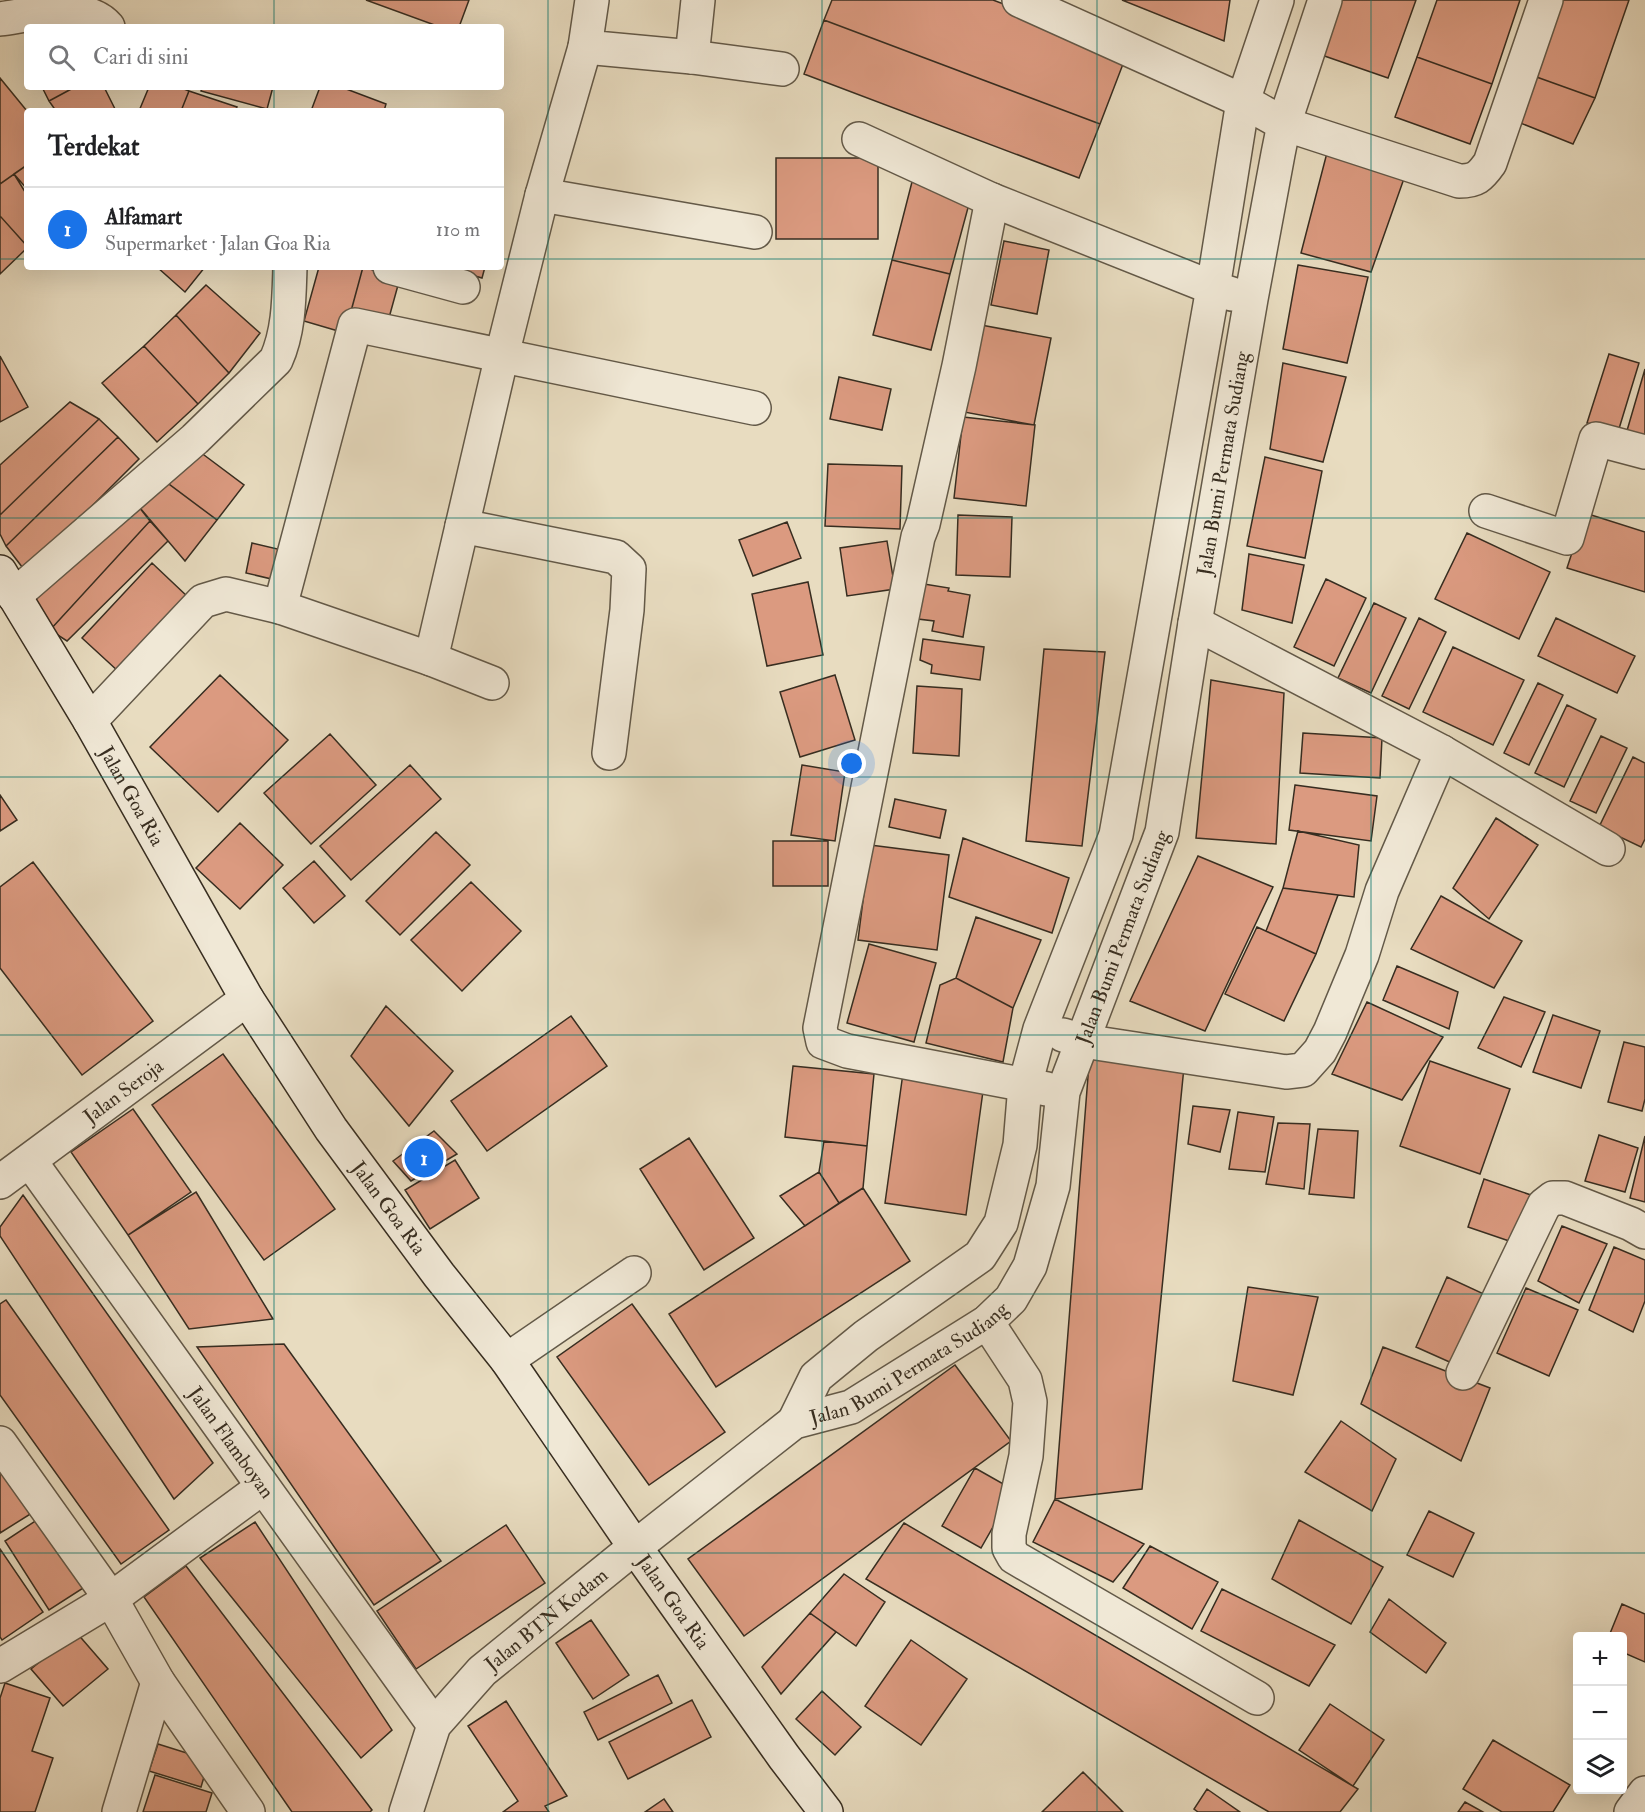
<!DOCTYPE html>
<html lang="id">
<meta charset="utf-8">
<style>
:root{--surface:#fff;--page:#f6f6f6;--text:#202124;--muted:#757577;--line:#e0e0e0;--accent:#1a73e8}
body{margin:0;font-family:"IM FELL Double Pica",serif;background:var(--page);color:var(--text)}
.controls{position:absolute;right:18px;bottom:18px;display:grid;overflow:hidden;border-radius:6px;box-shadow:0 6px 24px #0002}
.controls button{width:54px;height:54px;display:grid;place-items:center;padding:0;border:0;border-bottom:2px solid var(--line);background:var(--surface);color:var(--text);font:30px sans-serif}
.you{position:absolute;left:852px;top:764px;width:21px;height:21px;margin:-15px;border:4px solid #fff;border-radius:50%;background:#1a73e8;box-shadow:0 0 0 9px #1a73e833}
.badge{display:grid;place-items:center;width:39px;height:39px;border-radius:50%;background:var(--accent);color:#fff;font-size:20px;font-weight:700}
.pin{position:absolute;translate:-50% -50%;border:3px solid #fff;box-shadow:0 2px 6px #0006}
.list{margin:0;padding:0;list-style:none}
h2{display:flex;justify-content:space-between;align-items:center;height:78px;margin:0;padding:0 24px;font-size:26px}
h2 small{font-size:20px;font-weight:400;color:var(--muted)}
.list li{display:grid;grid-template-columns:39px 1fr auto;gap:18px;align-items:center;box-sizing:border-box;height:84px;padding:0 24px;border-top:2px solid var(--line)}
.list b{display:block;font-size:22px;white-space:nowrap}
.list p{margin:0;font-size:20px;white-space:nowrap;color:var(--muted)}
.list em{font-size:20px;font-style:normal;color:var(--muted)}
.icon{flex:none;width:33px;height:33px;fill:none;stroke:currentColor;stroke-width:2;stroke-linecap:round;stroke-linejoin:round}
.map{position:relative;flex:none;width:1645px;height:1812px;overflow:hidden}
.search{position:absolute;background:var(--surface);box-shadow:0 6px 24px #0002;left:24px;top:24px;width:480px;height:66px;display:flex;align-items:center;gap:15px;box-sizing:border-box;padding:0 21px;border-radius:6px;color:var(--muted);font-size:22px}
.panel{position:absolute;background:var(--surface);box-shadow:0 6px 24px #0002;left:24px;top:108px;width:480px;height:162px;border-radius:6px}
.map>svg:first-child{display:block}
</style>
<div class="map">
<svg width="1645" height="1812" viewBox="0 0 1645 1812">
<rect width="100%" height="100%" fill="#e8dcc0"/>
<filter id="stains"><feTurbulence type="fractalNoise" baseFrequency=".00333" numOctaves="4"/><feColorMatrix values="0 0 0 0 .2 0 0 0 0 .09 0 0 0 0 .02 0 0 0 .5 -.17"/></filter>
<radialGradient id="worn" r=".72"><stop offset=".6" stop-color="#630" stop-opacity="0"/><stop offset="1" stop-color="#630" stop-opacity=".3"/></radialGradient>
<!-- building -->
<path fill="#db9a80" stroke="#372d20" stroke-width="1.5" d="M366 0H469L459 27H440Z
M832 0H993L1128 51 1100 124 824 20Z
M1122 0H1230L1224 41Z
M1329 0H1416L1388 78 1310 51Z
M1437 0H1520L1492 84 1417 57Z
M1557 0H1629L1595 98 1531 75Z
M824 20 1100 124 1079 178 804 74Z
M1417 57 1492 84 1470 144 1395 117Z
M1531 75 1595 98 1573 144 1513 120Z
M0 78 27 111V165L0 184Z
M42 87H75L49 101Z
M75 87H104L116 111H56L49 101Z
M149 87H179L189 91 181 111H139Z
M202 87H273L267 109 201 91Z
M320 87H341L386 104 384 111H311Z
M189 91 237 107 235 111H181Z
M1329 145 1407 170 1371 272 1301 253Z
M776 158H878V239H776Z
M27 165V189L14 174Z
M14 174 27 195V246L0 216V184Z
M913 178 972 193 950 274 892 260Z
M0 216 27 246V248L0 274Z
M1004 241 1049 250 1037 314 991 305Z
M892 260 950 274 931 350 873 335Z
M1298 265 1368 277 1347 363 1283 349Z
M157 267H205L185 292Z
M319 267H363L345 333 304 321Z
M363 267 400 278 387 325 350 315Z
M444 267H485L482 278Z
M206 285 260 333 229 373 176 315Z
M176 315 229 373 198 404 144 346Z
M981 325 1051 338 1034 425 964 412Z
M144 346 198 404 157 442 102 383Z
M1609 354 1639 363 1618 432 1587 423Z
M0 356 28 407 0 422Z
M1283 363 1346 377 1323 462 1270 449Z
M1645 369V440L1626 434Z
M839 377 891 389 882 430 830 419Z
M70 402 99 419 0 515V465Z
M963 417 1035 425 1026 506 954 498Z
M99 419 118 437 6 546 0 534V515Z
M118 437 139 459 26 572 6 546Z
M196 449 244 485 217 520 169 484Z
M1265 457 1322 471 1305 558 1247 546Z
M828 464 902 466 900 529 825 526Z
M162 479 217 520 185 561 135 502Z
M135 502 150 521 50 630 29 598Z
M1585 513 1645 532V592L1567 568Z
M958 515 1012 517 1010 577 956 575Z
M150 521 168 541 67 641 50 630Z
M787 522 801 558 753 576 739 540Z
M1467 533 1550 572 1519 639 1435 599Z
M887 541 895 589 847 596 840 548Z
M252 543 286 551 280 581 246 573Z
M1249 554 1304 565 1292 623 1242 610Z
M152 563 189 598 119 672 82 638Z
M1326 579 1366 598 1334 666 1294 647Z
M808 582 823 655 767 666 752 594Z
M924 584 949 588 948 591 970 595 963 637 932 631 934 621 918 619Z
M1374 603 1406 618 1371 693 1338 678Z
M1419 618 1446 632 1409 709 1382 696Z
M1556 618 1635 656 1617 693 1538 656Z
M923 639 984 647 980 680 931 673 932 665 920 660Z
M1453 647 1524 680 1493 745 1423 712Z
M1044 649 1105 652 1082 846 1026 841Z
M220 675 288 740 218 812 150 747Z
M835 675 855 740 800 757 780 692Z
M1211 680 1284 693 1276 844 1196 838Z
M1538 683 1563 695 1529 765 1504 753Z
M917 686 962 689 959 756 913 753Z
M1567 705 1596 719 1564 787 1535 773Z
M1303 733 1382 738 1380 778 1300 773Z
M330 734 376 785 311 844 264 793Z
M1601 736 1627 748 1596 813 1570 801Z
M1633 757 1645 763V839L1641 847 1599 827Z
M410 765 441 799 351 880 320 846Z
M802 765 845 772 835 841 791 835Z
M1295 785 1377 796 1371 841 1289 830Z
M0 795 17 820 0 831Z
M895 799 946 810 940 838 889 827Z
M1496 818 1538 845 1489 919 1453 888Z
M240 823 283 865 240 909 196 868Z
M1298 831 1359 845 1354 897 1283 888Z
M436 832 470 865 400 935 366 901Z
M963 838 1069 878 1052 933 949 897Z
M773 841H828V886H773Z
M870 845 949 855 937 950 858 940Z
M1198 856 1273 887 1205 1031 1130 1001Z
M314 861 345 896 314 923 283 888Z
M33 862 153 1021 82 1075 0 968V887Z
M471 882 521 931 462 991 411 940Z
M1283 888 1338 895 1316 954 1266 931Z
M1441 896 1522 941 1494 988 1411 949Z
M976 917 1041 940 1013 1008 956 978Z
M1257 927 1316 954 1284 1021 1225 994Z
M869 944 936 963 914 1042 847 1023Z
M1397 966 1458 992 1449 1029 1383 1000Z
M956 978 1013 1008 1003 1062 926 1043 940 985Z
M1504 997 1545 1012 1521 1067 1478 1048Z
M1367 1002 1443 1037 1402 1100 1332 1074Z
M386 1006 453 1071 409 1126 351 1056Z
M1553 1015 1600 1031 1581 1088 1533 1072Z
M571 1016 607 1066 487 1151 451 1101Z
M1624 1042 1645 1047V1099L1642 1111 1608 1102Z
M1090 1051 1185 1057 1142 1489 1055 1499Z
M223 1054 335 1209 264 1260 152 1105Z
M1430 1061 1510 1089 1480 1174 1400 1146Z
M793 1066 874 1074 867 1146 785 1137Z
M903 1073 984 1084 966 1215 885 1203Z
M1193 1106 1230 1110 1220 1152 1188 1144Z
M133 1109 191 1192 128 1235 71 1152Z
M1238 1112 1274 1117 1265 1172 1229 1169Z
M1278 1123 1310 1124 1304 1189 1266 1184Z
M1318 1129 1358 1131 1354 1198 1309 1194Z
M434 1131 457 1154 411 1181 393 1161Z
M1599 1135 1638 1148 1625 1192 1585 1181Z
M1645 1136V1202L1630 1198Z
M689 1138 754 1238 704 1270 640 1169Z
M824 1141 867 1146 863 1188 839 1203 819 1172Z
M455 1160 479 1198 430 1229 405 1190Z
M819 1172 839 1203 805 1226 780 1196Z
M1484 1179 1531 1195 1515 1243 1468 1227Z
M863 1188 910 1261 716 1387 669 1314Z
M196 1192 273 1319 189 1329 128 1235Z
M23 1195 213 1463 174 1499 0 1236V1227Z
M1562 1226 1607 1244 1579 1303 1538 1281Z
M1614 1247 1645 1260V1301L1633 1332 1589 1310Z
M1447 1277 1486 1295 1454 1364 1416 1347Z
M1248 1287 1318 1297 1293 1395 1233 1381Z
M1526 1288 1578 1310 1549 1376 1497 1353Z
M6 1300 169 1530 121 1564 0 1395V1304Z
M632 1304 725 1432 649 1485 557 1357Z
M632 1304 725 1432 649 1485 557 1357Z
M284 1344 441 1561 374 1605 197 1347Z
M1383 1347 1490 1388 1461 1461 1361 1404Z
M955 1365 1011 1441 744 1636 688 1559Z
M1341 1421 1396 1459 1372 1511 1305 1472Z
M0 1465 32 1513 0 1533Z
M975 1468 1014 1490 981 1548 942 1526Z
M1055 1499 1144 1544 1113 1582 1033 1542Z
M1429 1511 1474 1533 1453 1577 1407 1555Z
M46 1514 91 1583 49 1610 5 1541Z
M1299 1520 1383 1567 1351 1624 1272 1579Z
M255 1522 392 1730 361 1758 200 1558Z
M904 1523 1358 1789 1340 1812H1269L866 1579Z
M506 1525 545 1583 416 1669 377 1611Z
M1150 1546 1218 1582 1192 1629 1123 1588Z
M0 1549 43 1612 2 1640 0 1637Z
M186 1566 372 1810 370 1812H292L144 1597Z
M844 1574 885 1602 856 1646 810 1613Z
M1222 1589 1335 1645 1309 1686 1201 1631Z
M1389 1599 1446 1643 1426 1673 1370 1632Z
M1622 1604 1645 1614V1662L1622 1652V1636H1609Z
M810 1613 836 1632 781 1694 762 1667Z
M591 1620 629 1675 593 1699 556 1643Z
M76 1632 108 1669 63 1706 31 1669Z
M911 1640 967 1679 921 1745 865 1706Z
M658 1675 672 1703 598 1740 584 1712Z
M5 1683 50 1698 32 1751 53 1758 35 1812H0V1698Z
M822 1691 861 1727 835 1755 796 1719Z
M692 1700 711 1737 628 1779 609 1742Z
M506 1701 567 1796 545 1806 549 1812H503L518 1801 468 1726Z
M1330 1704 1384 1740 1353 1786 1299 1750Z
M1493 1740 1570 1785 1553 1812H1502L1463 1789Z
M158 1744 209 1760 201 1787 149 1771Z
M1083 1772 1123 1812H1042Z
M155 1775 212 1793 206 1812H143Z
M1207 1789 1240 1812H1198L1194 1809Z
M664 1799 673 1812H645Z
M1465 1802 1483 1812H1458Z"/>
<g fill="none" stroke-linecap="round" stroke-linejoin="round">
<defs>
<g id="minor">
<path d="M592 0 585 47 692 57 782 69"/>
<path d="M1019 0 1243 101 1284 124 1459 181C1476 181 1480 177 1490 163L1546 0"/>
<path d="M0 19C31 15 85 0 108 27"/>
<path d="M692 57 698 0"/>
<path d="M859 139 992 200 1213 288 1232 294"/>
<path d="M542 195 755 232"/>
<path d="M992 200 959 366 923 524 918 537 820 1028 823 1042 847 1051 1047 1089"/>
<path d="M390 267 463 287"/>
<path d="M1486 511 1567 538 1596 439 1645 452"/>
<path d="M462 526 616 557 629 569 627 610 609 753"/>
<path d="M14 596 195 439 276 360C289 331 289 299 290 267"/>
<path d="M280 607 355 325 754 408"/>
<path d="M1195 623 1442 752 1608 849"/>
<path d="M492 683 431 659 502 355 542 195 585 47"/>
<path d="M90 721 203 601 226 594 280 607 431 659"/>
<path d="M1063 1035 1083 1041 1286 1072 1303 1070 1320 1051 1330 1032 1362 955 1382 891 1442 752"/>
<path id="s1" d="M30 1161 434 1725"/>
<path id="s2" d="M0 1182 247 999"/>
<path d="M987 1322 1025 1380 1030 1402 1026 1456 1009 1534V1548L1014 1557 1257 1698"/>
<path d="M507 1360 634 1273"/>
<path d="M1463 1373 1544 1205 1553 1198H1565L1631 1224 1645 1232"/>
<path d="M794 1422 816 1377 866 1336 980 1256 1001 1223 1020 1145 1025 1085 1040 1029 1116 835 1213 288 1243 101 1277 0"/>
<path d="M0 1443 111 1599 158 1682 248 1812"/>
<path d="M0 1666 111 1599 263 1487"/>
<path d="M119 1812 158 1682"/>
<path id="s3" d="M406 1812 434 1725 482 1671 635 1547 794 1422 851 1407 987 1322 1011 1299 1030 1266 1053 1186 1063 1092 1162 832 1195 623 1251 299 1278 154 1284 124 1325 0"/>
<path d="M1631 1812 1645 1793"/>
</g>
<g id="secondary">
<path id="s4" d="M0 572 90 721 247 999 331 1129 439 1275 507 1360 635 1547 784 1757 826 1812"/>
</g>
</defs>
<!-- minor casing -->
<use href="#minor" stroke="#635948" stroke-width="36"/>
<!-- secondary casing -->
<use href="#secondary" stroke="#372d20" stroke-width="36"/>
<!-- minor -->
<use href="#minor" stroke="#f0e8d6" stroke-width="33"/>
<!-- secondary -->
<use href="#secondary" stroke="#f0e8d6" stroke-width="33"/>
</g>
<!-- grid -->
<path fill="none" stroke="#0f766e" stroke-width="1.5" stroke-opacity="0.55" d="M274 0V27M548 0V1812M822 0V1812M1097 0V1812M1371 0V1812M274 87V111M0 259H27M501 259H1645M274 267V1812M0 518H1645M0 777H1645M0 1035H1645M0 1294H1645M0 1553H1645"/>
<g text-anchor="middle" stroke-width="4.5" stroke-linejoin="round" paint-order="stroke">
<!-- street labels -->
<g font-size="20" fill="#372d20" stroke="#f0e8d6">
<text dy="7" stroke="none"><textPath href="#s3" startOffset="1683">Jalan Bumi Permata Sudiang</textPath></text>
<text dy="7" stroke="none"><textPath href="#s4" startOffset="260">Jalan Goa Ria</textPath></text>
<text dy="7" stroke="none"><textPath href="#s3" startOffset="1197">Jalan Bumi Permata Sudiang</textPath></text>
<text dy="7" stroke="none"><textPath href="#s2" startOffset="153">Jalan Seroja</textPath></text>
<text dy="7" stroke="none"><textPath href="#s4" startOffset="746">Jalan Goa Ria</textPath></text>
<text dy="7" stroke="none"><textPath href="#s3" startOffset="693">Jalan Bumi Permata Sudiang</textPath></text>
<text dy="7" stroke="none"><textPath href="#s1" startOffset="346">Jalan Flamboyan</textPath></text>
<text dy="7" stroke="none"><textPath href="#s4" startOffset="1232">Jalan Goa Ria</textPath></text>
<text dy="7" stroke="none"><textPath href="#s3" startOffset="246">Jalan BTN Kodam</textPath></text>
</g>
</g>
<rect width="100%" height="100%" filter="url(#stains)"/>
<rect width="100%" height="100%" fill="url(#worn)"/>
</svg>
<div class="controls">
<button>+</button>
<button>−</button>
<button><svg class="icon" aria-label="layers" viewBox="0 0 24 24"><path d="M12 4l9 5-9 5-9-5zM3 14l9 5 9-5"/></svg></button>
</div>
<div class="you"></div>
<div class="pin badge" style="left:424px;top:1158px">1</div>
<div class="search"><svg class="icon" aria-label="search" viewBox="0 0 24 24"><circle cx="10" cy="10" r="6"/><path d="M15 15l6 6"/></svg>Cari di sini</div>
<section class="panel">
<h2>Terdekat<small></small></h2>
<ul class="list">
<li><span class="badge">1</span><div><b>Alfamart</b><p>Supermarket · Jalan Goa Ria</p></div><em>110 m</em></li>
</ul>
</section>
</div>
